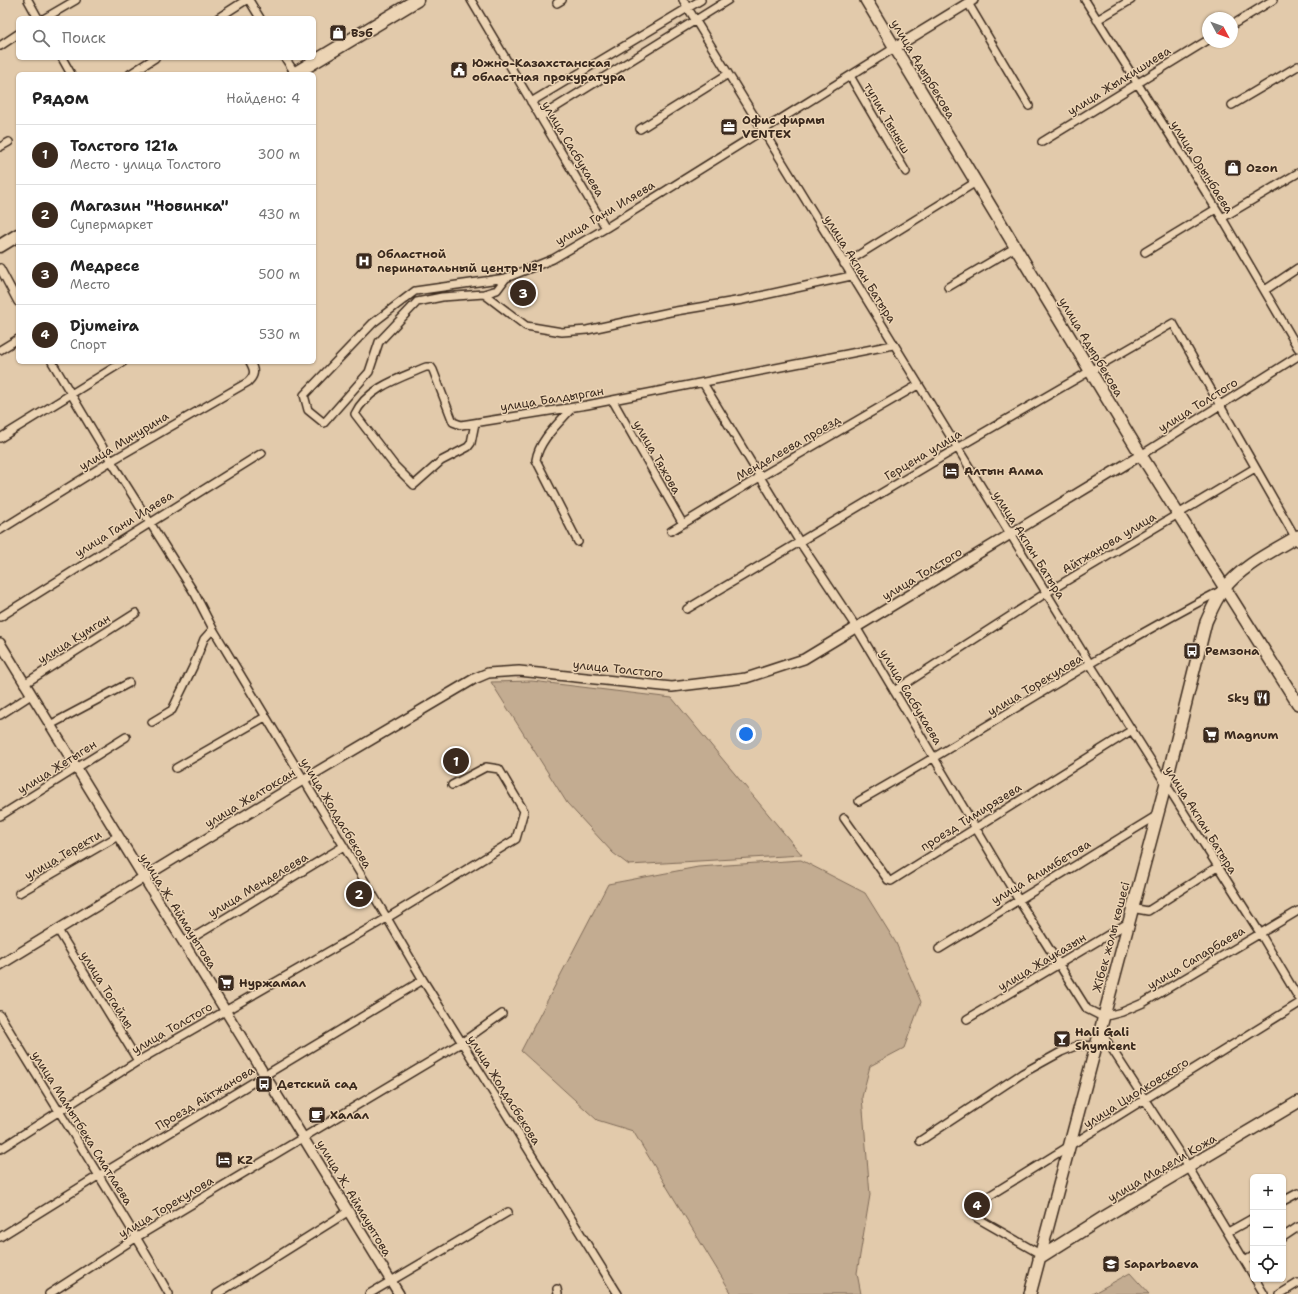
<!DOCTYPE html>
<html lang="ru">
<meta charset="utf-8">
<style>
:root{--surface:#fff;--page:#f6f6f6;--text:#222;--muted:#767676;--line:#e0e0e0;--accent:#3b2a1e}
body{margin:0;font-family:"Shantell Sans",sans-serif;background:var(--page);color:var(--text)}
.controls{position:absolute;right:12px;bottom:12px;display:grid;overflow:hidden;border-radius:6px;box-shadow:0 1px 3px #0004}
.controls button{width:36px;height:36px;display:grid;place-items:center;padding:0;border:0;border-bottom:1px solid var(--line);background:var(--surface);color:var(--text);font:20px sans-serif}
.compass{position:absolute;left:1202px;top:12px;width:36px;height:36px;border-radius:50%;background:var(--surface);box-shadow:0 1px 3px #0004;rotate:131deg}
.you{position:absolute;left:746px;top:734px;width:14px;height:14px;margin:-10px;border:3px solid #fff;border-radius:50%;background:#1a73e8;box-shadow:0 0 0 6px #1a73e833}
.badge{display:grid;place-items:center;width:26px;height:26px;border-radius:50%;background:var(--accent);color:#fff;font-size:13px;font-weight:700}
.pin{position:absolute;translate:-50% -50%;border:2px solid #fff;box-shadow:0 1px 4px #0006}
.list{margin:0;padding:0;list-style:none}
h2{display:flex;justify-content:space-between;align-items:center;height:52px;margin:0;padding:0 16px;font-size:17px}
h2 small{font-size:13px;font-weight:400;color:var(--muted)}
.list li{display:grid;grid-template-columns:26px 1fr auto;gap:12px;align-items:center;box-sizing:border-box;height:60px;padding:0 16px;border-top:1px solid var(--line)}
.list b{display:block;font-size:15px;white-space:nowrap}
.list p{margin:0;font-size:13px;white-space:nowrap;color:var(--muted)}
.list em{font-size:13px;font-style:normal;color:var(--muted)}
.icon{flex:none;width:22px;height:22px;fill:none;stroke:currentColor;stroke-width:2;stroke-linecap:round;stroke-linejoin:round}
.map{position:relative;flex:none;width:1298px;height:1294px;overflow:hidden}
.search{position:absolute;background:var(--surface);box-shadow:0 1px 3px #0004;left:16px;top:16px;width:300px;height:44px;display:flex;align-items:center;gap:10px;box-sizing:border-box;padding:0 14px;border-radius:6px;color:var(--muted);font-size:15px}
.panel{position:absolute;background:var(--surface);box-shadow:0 1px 3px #0004;left:16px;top:72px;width:300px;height:292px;border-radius:6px}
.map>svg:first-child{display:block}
</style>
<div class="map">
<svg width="1298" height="1294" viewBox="0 0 1298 1294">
<rect width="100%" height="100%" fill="#e2caab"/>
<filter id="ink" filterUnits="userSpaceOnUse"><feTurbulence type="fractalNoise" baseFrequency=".025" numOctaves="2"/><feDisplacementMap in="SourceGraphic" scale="8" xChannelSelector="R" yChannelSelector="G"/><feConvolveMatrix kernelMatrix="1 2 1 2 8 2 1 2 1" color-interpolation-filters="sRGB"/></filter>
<g filter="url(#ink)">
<!-- green -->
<path fill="#c3ac91" stroke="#7f6b58" d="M532 681 672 698 802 855 629 865 613 853 567 803 491 682Z
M801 860 865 893 896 943 921 1002 904 1048 870 1066 862 1097 870 1195 857 1273 861 1294H732L633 1131 597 1120 521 1051 608 884 698 867Z
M1130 1273 1149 1294H1092Z"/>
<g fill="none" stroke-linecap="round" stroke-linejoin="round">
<defs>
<path id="minor" d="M28 0 38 18
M249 0 260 18
M471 0 606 228
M683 0 1090 664 1260 933 1298 997
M1085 0 1222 218 1298 348
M557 3 562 0
M968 3 1029 106
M45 18 76 0
M218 18 246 0
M1097 20 1131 0
M1232 25 1273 0
M0 46 18 34
M62 58 71 74
M285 58 295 73
M130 74 155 58
M850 76 906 172
M531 102 701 0
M1232 105 1298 66
M540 117 728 0
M640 129 728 74
M1042 142 1208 40
M0 147 9 142
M1222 218 1298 173
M1145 252 1216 209
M844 264 976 182
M0 268 18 302
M506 278 497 290 484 294 442 297 417 302 379 342 369 372 324 423 308 410 304 395 373 323 415 291 506 278 553 259 606 228 896 47
M948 287 1016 247
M1265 290 1298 268
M484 294 526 326 562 332 587 330 670 312 742 300 851 276
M0 350 18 339
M52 362 111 461 195 594 213 629 387 918 423 980 618 1294
M703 383 799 541 856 627 1018 899 1087 1009 1103 1017 1122 1012 1143 1003 1298 911
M613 401 683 524
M572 408C559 423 539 440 536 460L578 542
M475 423 471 443 468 447 441 461 414 485 394 465 355 414C367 388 400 378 426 367H431L433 370 453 422 461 425 587 405 893 345
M0 438 123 362
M1141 455 1298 356
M0 530 111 461 248 382C255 375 255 371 250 362
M671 531 760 477 918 385
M687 609 957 448 1173 323 1298 542
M0 617 262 453
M24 684 136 613
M894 691 1046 593 1255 468
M0 715 31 695
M152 722 172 710 193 667 204 639 213 629
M50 725 129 683
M176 768 265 717
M859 801C981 732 1098 654 1222 590
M0 816 126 737
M844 818 888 880 891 881 1132 730
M19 893 118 836
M1131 908 1148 911 1217 867
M58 930 138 1061
M184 943 344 846
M939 949 1156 816
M0 1015C56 1109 116 1199 169 1294
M967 1019 1128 923
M1099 1029 1189 1168 1253 1275
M920 1141 1023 1073 1061 1052 1078 1045 1095 1046
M0 1149 138 1061 387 918 516 839 524 811 499 769 486 767 452 785
M984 1199 1298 1004
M1283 1201 1298 1193
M977 1218 1040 1254
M1228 1232 1253 1218
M0 1237 98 1176 423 980
M1283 1237 1298 1227
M1245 1261 1253 1256
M1255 1279 1264 1294
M557 1289 558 1294
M49 1294 137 1237 461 1043 502 1014
M217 1294 349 1211
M369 1294 508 1212
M1280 1294 1298 1283"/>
<path id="tertiary" d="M896 47 973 0
M0 643 399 1294
M0 965 303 780 474 679 488 673 519 671 672 687 746 678 804 659 1141 455"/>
<path id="secondary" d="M866 0 1141 455 1298 704
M1039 1258 1104 1217 1298 1102
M1030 1294 1166 783 1206 622C1211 611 1216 599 1223 590 1241 566 1273 551 1298 536"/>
<path id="primary" d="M294 74 417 0
M0 246 18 235"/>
</defs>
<!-- minor casing -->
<use href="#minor" stroke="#3b2a1e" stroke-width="10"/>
<!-- tertiary casing -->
<use href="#tertiary" stroke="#3b2a1e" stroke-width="12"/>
<!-- secondary casing -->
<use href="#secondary" stroke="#3b2a1e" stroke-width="14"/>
<!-- primary casing -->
<use href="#primary" stroke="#3b2a1e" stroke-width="15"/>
<!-- minor -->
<use href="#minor" stroke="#ecd4b4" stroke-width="7"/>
<!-- tertiary -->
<use href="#tertiary" stroke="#ecd4b4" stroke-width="9"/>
<!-- secondary -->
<use href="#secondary" stroke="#ecd4b4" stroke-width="11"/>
<!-- primary -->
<use href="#primary" stroke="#ecd4b4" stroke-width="12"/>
</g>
</g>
<!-- icons -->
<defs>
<symbol id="shop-square" viewBox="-11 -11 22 22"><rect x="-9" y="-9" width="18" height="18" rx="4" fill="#3b2a1e" stroke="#ecd4b4"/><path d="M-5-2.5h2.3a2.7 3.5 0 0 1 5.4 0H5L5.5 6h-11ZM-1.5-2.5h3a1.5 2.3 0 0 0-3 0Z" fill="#fff"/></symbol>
<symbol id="civic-square" viewBox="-11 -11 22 22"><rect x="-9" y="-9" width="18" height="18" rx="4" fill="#3b2a1e" stroke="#ecd4b4"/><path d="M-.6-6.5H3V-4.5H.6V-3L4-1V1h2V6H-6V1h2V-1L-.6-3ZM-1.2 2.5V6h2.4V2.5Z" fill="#fff"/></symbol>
<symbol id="office-square" viewBox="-11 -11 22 22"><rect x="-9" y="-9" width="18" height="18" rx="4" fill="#3b2a1e" stroke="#ecd4b4"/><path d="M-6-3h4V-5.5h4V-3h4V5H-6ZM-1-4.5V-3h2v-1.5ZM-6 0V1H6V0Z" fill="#fff"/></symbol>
<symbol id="hospital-square" viewBox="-11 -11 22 22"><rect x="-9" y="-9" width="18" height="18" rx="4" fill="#3b2a1e" stroke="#ecd4b4"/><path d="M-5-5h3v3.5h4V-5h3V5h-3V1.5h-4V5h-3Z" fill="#fff"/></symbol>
<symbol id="hotel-square" viewBox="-11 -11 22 22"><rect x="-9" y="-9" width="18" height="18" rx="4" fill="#3b2a1e" stroke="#ecd4b4"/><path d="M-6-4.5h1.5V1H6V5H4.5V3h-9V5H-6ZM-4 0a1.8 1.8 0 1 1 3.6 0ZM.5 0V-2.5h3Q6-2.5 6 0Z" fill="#fff"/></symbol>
<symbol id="bus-square" viewBox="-11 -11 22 22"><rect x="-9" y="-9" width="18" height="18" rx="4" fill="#3b2a1e" stroke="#ecd4b4"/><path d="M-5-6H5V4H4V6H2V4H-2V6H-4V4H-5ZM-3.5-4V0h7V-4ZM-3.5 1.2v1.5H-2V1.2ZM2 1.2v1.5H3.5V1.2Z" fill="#fff"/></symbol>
<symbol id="restaurant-square" viewBox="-11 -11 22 22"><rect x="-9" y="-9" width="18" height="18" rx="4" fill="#3b2a1e" stroke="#ecd4b4"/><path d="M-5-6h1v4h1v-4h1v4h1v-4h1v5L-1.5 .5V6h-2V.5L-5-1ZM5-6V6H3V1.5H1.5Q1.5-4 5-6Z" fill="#fff"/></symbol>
<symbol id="supermarket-square" viewBox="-11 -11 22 22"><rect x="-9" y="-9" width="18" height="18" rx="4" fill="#3b2a1e" stroke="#ecd4b4"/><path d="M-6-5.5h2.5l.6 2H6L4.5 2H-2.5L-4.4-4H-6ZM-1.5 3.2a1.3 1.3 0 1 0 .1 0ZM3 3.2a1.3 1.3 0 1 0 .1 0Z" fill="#fff"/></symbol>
<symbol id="bar-square" viewBox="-11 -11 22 22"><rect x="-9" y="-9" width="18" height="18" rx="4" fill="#3b2a1e" stroke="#ecd4b4"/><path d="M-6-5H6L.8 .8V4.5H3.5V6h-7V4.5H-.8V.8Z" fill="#fff"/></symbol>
<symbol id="cafe-square" viewBox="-11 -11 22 22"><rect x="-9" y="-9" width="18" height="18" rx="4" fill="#3b2a1e" stroke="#ecd4b4"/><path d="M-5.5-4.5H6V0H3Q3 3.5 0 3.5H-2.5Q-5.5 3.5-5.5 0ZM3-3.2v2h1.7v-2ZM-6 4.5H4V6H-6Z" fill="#fff"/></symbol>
<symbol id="university-square" viewBox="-11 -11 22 22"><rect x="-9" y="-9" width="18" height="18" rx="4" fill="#3b2a1e" stroke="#ecd4b4"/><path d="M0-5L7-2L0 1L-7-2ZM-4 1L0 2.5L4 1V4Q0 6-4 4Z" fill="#fff"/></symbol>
</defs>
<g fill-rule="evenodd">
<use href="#shop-square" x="328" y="23" width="20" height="20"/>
<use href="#civic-square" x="449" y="60" width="20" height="20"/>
<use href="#office-square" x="719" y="117" width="20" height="20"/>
<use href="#shop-square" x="1223" y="158" width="20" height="20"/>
<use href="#hospital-square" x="354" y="251" width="20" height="20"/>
<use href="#hotel-square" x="941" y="461" width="20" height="20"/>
<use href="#bus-square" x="1182" y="641" width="20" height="20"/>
<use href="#restaurant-square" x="1252" y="688" width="20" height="20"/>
<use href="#supermarket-square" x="1201" y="725" width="20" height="20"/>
<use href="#supermarket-square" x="216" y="973" width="20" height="20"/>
<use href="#bar-square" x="1052" y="1029" width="20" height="20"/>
<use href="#bus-square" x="254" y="1074" width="20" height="20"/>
<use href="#cafe-square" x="307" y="1105" width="20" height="20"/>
<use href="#hotel-square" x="214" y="1150" width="20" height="20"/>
<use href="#university-square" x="1101" y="1254" width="20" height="20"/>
</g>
<g text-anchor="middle" stroke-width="3" stroke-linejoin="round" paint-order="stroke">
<!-- poi labels -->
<g font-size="12" font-weight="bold" fill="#3b2a1e" stroke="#ecd4b4" text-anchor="start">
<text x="351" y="37">Вэб</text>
<text x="472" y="67">Южно-Казахстанская<tspan x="472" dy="14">областная прокуратура</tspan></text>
<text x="742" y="124">Офис фирмы<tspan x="742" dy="14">VENTEX</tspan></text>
<text x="1246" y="172">Ozon</text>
<text x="377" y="258">Областной<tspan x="377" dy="14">перинатальный центр №1</tspan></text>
<text x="964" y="475">Алтын Алма</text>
<text x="1205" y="655">Ремзона</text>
<text x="1249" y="702" text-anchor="end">Sky</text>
<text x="1224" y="739">Magnum</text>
<text x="239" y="987">Нуржамал</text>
<text x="1075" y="1036">Hali Gali<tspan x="1075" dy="14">Shymkent</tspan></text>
<text x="277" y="1088">Детский сад</text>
<text x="330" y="1119">Халал</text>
<text x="237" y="1164">KZ</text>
<text x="1124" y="1268">Saparbaeva</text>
</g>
<!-- street labels -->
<g font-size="12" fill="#3b2a1e" stroke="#ecd4b4">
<text transform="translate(923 69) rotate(59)" y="4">улица Адырбекова</text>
<text transform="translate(1119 81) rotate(-32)" y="4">улица Жылкишиева</text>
<text transform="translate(887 118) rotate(60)" y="4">тупик Тыныш</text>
<text transform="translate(573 149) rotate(59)" y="4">улица Сасбукаева</text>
<text transform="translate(1202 167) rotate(58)" y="4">улица Орынбаева</text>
<text transform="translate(605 213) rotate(-31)" y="4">улица Гани Иляева</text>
<text transform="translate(860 269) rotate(58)" y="4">улица Акпан Батыра</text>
<text transform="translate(1091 347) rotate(59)" y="4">улица Адырбекова</text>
<text transform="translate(552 399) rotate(-9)" y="4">улица Балдырган</text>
<text transform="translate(1198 405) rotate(-32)" y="4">улица Толстого</text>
<text transform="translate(124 441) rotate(-31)" y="4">улица Мичурина</text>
<text transform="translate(788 448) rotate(-30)" y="4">Менделеева проезд</text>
<text transform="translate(923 455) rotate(-31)" y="4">Герцена улица</text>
<text transform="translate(657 457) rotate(60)" y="4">улица Тяжова</text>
<text transform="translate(124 524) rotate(-32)" y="4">улица Гани Иляева</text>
<text transform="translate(1109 543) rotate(-31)" y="4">Айтжанова улица</text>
<text transform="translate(1029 545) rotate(58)" y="4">улица Акпан Батыра</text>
<text transform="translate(922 574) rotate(-31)" y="4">улица Толстого</text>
<text transform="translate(74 639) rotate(-32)" y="4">улица Кумган</text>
<text transform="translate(618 669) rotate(6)" y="4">улица Толстого</text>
<text transform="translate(1035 685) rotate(-31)" y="4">улица Торекулова</text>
<text transform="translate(911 697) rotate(59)" y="4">улица Сасбукаева</text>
<text transform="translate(57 767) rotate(-32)" y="4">улица Жетыген</text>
<text transform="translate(250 798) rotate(-31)" y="4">улица Желтоксан</text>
<text transform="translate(336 813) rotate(59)" y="4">улица Жолдасбекова</text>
<text transform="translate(971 817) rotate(-32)" y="4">проезд Тимирязева</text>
<text transform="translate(1201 820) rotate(58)" y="4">улица Акпан Батыра</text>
<text transform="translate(63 855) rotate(-30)" y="4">улица Теректи</text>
<text transform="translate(1041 872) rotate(-31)" y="4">улица Алимбетова</text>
<text transform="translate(258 885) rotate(-31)" y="4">улица Менделеева</text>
<text transform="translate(178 911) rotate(58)" y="4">улица Ж. Аймауытова</text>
<text transform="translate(1111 937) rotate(-75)" y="4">Жібек жолы көшесі</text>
<text transform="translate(1196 958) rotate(-31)" y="4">улица Сапарбаева</text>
<text transform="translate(1042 962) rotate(-31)" y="4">улица Жауказын</text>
<text transform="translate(107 990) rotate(58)" y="4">улица Тогайлы</text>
<text transform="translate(172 1028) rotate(-30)" y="4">улица Толстого</text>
<text transform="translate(504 1090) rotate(58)" y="4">улица Жолдасбекова</text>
<text transform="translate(1136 1093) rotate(-32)" y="4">улица Циолковского</text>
<text transform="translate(205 1098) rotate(-31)" y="4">Проезд Айтжанова</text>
<text transform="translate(82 1128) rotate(58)" y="4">улица Мамытбека Сматлаева</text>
<text transform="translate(1162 1168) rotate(-30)" y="4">улица Мадели Кожа</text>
<text transform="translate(354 1198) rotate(59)" y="4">улица Ж. Аймауытова</text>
<text transform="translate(166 1207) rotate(-31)" y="4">улица Торекулова</text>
</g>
</g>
</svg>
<div class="controls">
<button>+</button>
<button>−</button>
<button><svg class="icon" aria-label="locate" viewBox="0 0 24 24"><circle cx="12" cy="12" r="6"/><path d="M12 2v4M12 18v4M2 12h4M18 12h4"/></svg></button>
</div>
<svg class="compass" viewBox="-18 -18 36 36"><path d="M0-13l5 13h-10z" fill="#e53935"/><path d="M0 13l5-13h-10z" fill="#767676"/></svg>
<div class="you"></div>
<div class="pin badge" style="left:456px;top:761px">1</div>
<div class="pin badge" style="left:359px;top:894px">2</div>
<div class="pin badge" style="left:523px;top:293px">3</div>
<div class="pin badge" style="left:977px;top:1205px">4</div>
<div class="search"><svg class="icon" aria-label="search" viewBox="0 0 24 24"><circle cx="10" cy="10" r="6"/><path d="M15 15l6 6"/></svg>Поиск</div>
<section class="panel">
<h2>Рядом<small>Найдено: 4</small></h2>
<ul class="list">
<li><span class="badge">1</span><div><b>Толстого 121а</b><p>Место · улица Толстого</p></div><em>300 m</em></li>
<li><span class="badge">2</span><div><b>Магазин &quot;Новинка&quot;</b><p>Супермаркет</p></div><em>430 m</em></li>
<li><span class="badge">3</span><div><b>Медресе</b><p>Место</p></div><em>500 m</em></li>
<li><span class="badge">4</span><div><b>Djumeira</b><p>Спорт</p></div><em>530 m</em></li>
</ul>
</section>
</div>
